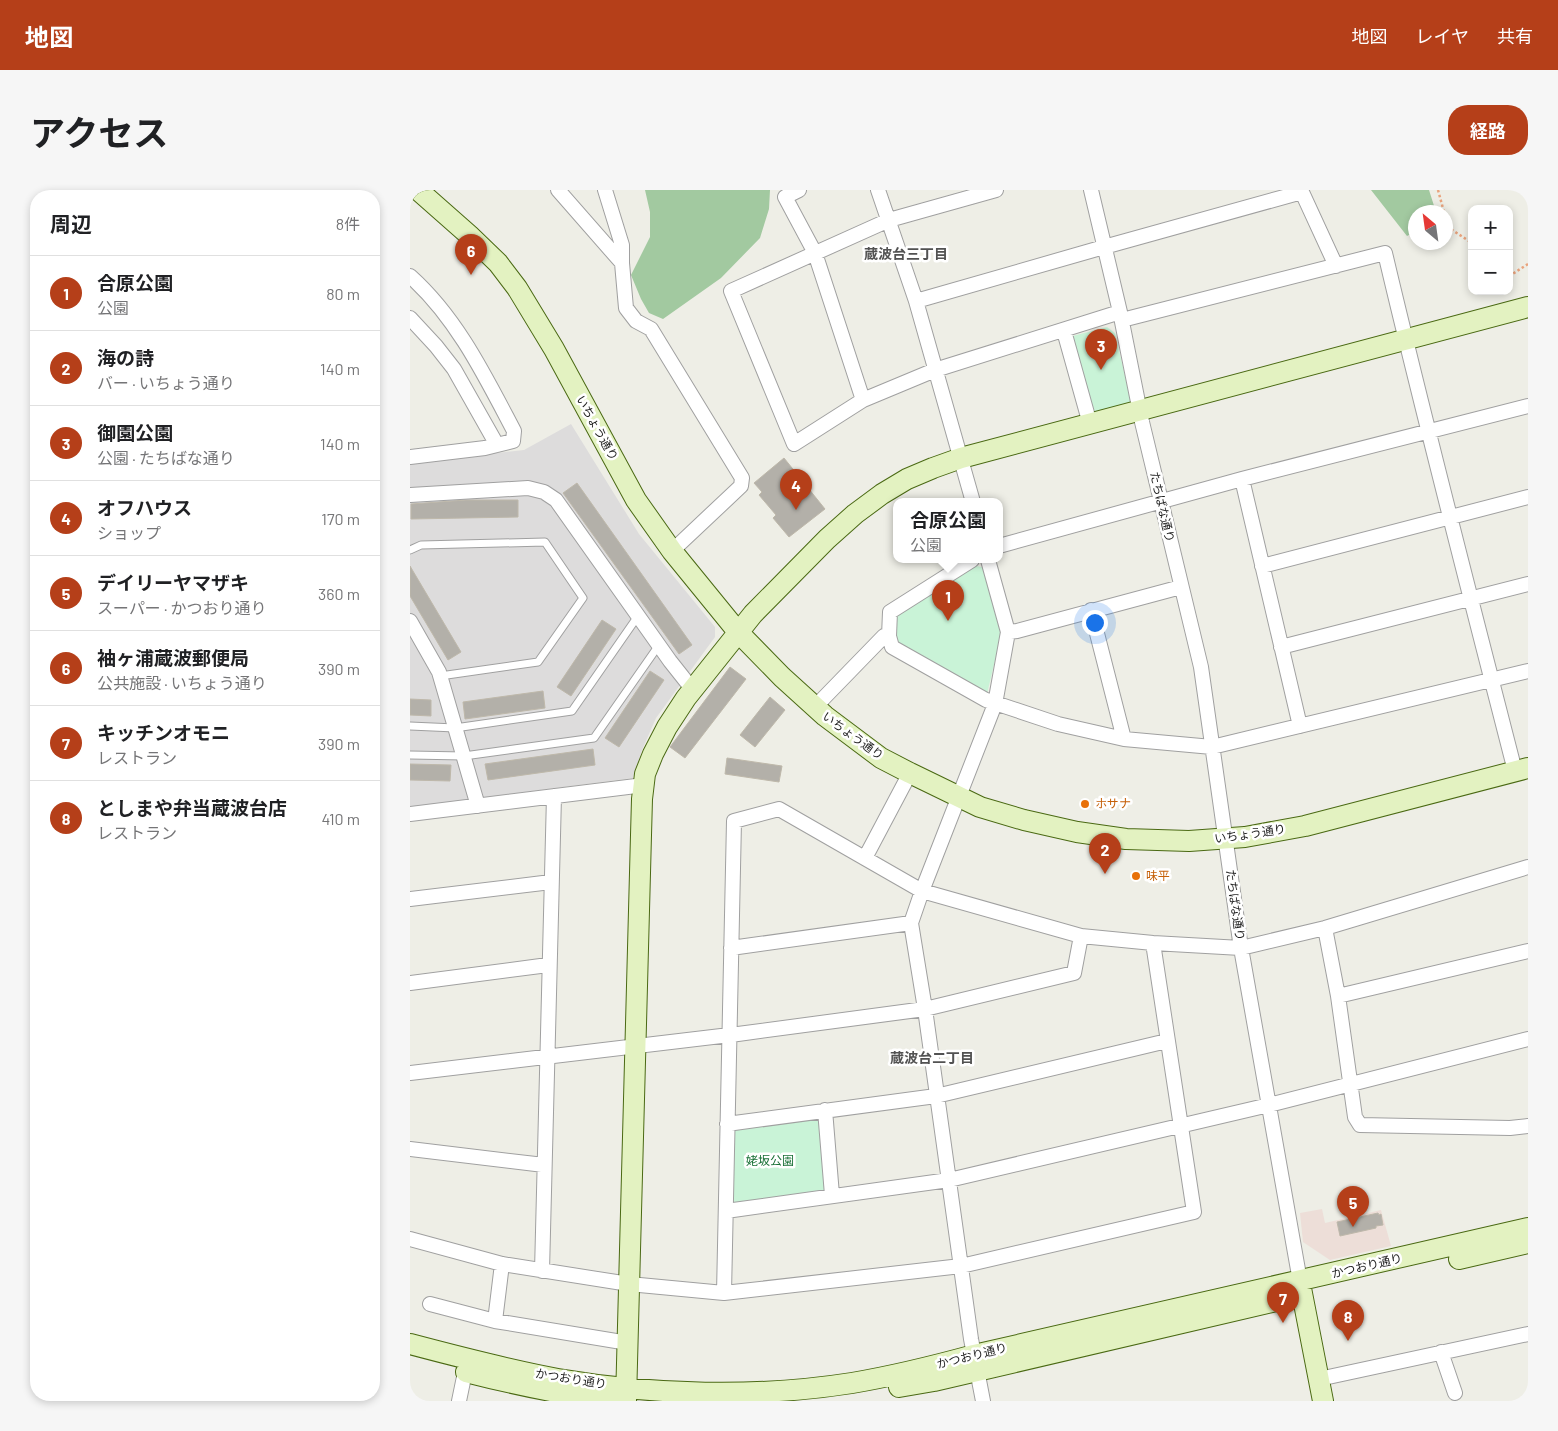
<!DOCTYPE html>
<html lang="ja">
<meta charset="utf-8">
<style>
:root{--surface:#fff;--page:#f6f6f6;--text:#202124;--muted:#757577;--line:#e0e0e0;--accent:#b53f19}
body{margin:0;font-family:Barlow,"Noto Sans JP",sans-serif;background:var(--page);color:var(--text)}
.controls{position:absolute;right:15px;top:15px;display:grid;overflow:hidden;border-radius:10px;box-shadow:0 2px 8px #0003}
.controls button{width:45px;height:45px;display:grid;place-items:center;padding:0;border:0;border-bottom:1px solid var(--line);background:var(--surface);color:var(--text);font:25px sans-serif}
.compass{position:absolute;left:998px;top:15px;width:45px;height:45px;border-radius:50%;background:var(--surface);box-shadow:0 2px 8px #0003;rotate:331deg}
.you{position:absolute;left:684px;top:432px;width:18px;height:18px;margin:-12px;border:4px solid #fff;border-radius:50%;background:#1a73e8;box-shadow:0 0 0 8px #1a73e833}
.badge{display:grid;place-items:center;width:32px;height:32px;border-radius:50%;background:var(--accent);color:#fff;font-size:16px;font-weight:700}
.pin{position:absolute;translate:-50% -41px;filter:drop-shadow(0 1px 2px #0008)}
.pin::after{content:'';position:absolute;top:26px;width:18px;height:15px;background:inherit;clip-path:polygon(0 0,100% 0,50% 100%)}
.popup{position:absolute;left:483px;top:308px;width:110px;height:65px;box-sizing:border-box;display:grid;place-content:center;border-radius:10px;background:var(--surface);filter:drop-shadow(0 1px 4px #0005);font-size:16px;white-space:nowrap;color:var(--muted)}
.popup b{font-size:19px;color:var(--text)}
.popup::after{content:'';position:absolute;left:50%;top:100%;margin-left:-10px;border:10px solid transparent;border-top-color:var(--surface)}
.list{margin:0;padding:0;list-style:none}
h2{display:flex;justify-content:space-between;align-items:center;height:65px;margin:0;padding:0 20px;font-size:21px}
h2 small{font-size:16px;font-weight:400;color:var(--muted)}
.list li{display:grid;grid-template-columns:32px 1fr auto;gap:15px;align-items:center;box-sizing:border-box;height:75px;padding:0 20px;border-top:1px solid var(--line)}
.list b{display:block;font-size:19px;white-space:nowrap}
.list p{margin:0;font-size:16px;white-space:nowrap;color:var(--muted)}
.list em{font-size:16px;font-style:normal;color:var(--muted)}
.map{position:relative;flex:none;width:1118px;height:1211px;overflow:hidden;border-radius:20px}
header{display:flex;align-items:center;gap:30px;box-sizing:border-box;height:70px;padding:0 25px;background:var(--accent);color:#fff}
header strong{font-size:24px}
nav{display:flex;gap:28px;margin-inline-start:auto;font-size:18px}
.intro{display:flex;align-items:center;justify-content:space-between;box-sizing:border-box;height:120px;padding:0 30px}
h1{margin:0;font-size:35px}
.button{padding:12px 22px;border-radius:20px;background:var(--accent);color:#fff;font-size:18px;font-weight:700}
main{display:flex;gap:30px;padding:0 30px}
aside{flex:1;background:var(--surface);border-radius:20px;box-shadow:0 2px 8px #0003}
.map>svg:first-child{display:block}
</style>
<header>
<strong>地図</strong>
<nav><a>地図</a><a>レイヤ</a><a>共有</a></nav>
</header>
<div class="intro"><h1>アクセス</h1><a class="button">経路</a></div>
<main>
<aside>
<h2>周辺<small>8件</small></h2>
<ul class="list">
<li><span class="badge">1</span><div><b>合原公園</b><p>公園</p></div><em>80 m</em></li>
<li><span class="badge">2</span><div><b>海の詩</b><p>バー · いちょう通り</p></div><em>140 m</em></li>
<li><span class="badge">3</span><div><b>御園公園</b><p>公園 · たちばな通り</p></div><em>140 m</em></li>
<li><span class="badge">4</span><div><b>オフハウス</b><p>ショップ</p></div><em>170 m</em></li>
<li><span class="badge">5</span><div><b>デイリーヤマザキ</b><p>スーパー · かつおり通り</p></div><em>360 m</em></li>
<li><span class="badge">6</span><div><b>袖ヶ浦蔵波郵便局</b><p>公共施設 · いちょう通り</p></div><em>390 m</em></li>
<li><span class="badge">7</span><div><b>キッチンオモニ</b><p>レストラン</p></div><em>390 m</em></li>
<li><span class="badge">8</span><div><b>としまや弁当蔵波台店</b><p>レストラン</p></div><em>410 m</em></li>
</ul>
</aside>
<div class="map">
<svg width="1118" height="1211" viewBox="0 0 1118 1211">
<rect width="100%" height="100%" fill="#eeeee6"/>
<!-- residential -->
<path fill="#dddcdc" d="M161 234 229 344 305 437V447L246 528 232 560 223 588 0 617V273L114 260Z"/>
<!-- commercial -->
<path fill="#edded8" d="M912 1019 915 1033 971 1020 981 1056 920 1070 893 1052 890 1023Z"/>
<!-- forest -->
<path fill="#a2c9a0" d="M235 0H360L359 19 350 48 311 88 253 129 239 123 231 109 221 85 240 47V22Z
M961 0H1019L1026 22H1006L1005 42 997 46Z"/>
<!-- park -->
<path fill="#c9f3d7" d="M697 137 705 143 721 212 680 224 659 147Z
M562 375 576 378 592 441 577 504 489 454 485 443 487 422Z
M415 920 422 1005 316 1021 317 934Z"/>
<!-- building -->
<path fill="#b3b0a9" stroke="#beb8aa" d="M374 268 415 319 379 347 363 328 366 325 349 305 352 302 344 293Z
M167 293 282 455 269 464 153 303Z
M56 310H108V327L1 329V314Z
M0 376 51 462 38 470 0 406Z
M192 430 206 439 161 506 147 497Z
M320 477 336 489 275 568 260 557Z
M240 481 254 490 209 557 195 548Z
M133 501 135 518 55 529 53 512Z
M360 507 375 520 345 557 330 545Z
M0 509 21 510V526L0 525Z
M183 559 185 575 78 590 75 574Z
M317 568 372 576 369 592 315 584Z
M0 574 41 575 40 591 0 590Z
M968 1023 969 1025 971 1024 973 1035 966 1036V1038L930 1046 927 1032Z"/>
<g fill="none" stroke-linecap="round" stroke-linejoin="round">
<defs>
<path id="lane" d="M0 360 11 355 135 352 173 408 128 472 30 486
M0 536 45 538 162 521 228 426
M0 565 54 566 184 548 249 455"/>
<path id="street" d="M148 0 212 73 216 118 226 131 241 139 332 288 331 296 262 361
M195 0 212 55V73
M389 0 375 7 405 63 453 210
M468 0 506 111 563 312
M586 0 479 30 321 101 384 254 453 210 525 180 710 122
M681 0 710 122 732 232 791 477 831 758 890 1091
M891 0 926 76
M0 86C47 128 75 186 104 241L103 251 75 258 0 267
M506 111 694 57 892 2
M0 128 26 156 44 179 87 255
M712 130 975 63C1016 237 1061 409 1105 581
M654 141 680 234
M832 289 890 536
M0 305 118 298 134 302 146 310 260 471 283 500
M589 356 832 289 1118 216
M562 370 480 422 479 446 482 457 576 510 648 534 714 549 802 557 1118 481
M852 376 1118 307
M681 420 714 549
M0 431 29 482 68 616
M598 442 607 441 771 397
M871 457 1118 394
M405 517 474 446H479
M0 624 234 595
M455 668 500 583
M0 709 141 692
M915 738 928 806 945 927 950 935 1100 938 1118 936
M321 758 501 733
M0 793 138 775
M928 806 1118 761
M0 883 328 844 515 819 664 783 671 746
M415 920 422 1005
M317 934 526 906 757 851
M0 959 134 975
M316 1021 539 990 859 915 1118 849
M0 1049 92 1074 219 1094 314 1103 551 1076 784 1022 743 753
M132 1081 144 606
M314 1103 324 631 369 619 512 701 671 746 743 753 831 758 915 738 1118 677
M20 1114 85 1131 218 1153
M85 1131 92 1074
M1031 1162 1045 1203
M909 1189 1118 1144
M49 1211 55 1182
M573 1211 561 1149 515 819 501 733 512 701 585 514 598 442 578 370"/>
<path id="secondary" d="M8 0 59 45 88 73 107 98 144 159 226 310 262 361 328 442 372 487 415 526 471 568 500 583 570 617 614 630 667 642 716 649 779 651 835 647 895 636 1118 578
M1049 1069 1118 1053
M890 1093 913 1211
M0 1154C49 1167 98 1180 148 1189 243 1205 347 1208 442 1193 483 1186 524 1176 564 1165L1118 1038
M56 1182C107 1195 157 1206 209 1211
M489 1197 524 1191 892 1105
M216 1211 231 645 232 609 235 584 243 564 257 537 276 508 343 424 417 349 445 324 472 304 497 289 523 278 551 268 1118 117"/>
</defs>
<!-- lane casing -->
<use href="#lane" stroke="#a0a0a0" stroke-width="9"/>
<!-- street casing -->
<use href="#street" stroke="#a0a0a0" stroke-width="16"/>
<!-- secondary casing -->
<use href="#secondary" stroke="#4a6913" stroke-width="22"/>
<!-- path -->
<path stroke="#e9a37d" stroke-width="2.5" stroke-dasharray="2.5 2.5" stroke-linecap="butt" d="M1028 0 1034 22
M1036 26 1039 38 1062 53
M1099 84 1101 85 1118 74"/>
<!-- lane -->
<use href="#lane" stroke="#fff" stroke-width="7"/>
<!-- street -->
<use href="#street" stroke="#fff" stroke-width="14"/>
<!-- secondary -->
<use href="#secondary" stroke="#e3f2c1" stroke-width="20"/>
</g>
<!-- markers -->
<g fill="#e8710a" stroke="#fff" stroke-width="2">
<circle cx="675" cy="614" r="5"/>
<circle cx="726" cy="686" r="5"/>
</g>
<g text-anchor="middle" stroke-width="5" stroke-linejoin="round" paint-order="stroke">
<!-- street labels -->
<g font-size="12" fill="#1f1f1f" stroke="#fff">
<text transform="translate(187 238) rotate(61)" y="4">いちょう通り</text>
<text transform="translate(752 317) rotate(77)" y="4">たちばな通り</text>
<text transform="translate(443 546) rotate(36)" y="4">いちょう通り</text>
<text transform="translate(840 644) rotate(-8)" y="4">いちょう通り</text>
<text transform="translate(825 715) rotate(82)" y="4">たちばな通り</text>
<text transform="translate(957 1076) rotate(-13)" y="4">かつおり通り</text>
<text transform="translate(562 1166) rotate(-14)" y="4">かつおり通り</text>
<text transform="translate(161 1189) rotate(9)" y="4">かつおり通り</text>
</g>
<!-- food labels -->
<g font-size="12" fill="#c56008" stroke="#fff" text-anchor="start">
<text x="685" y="618">ホサナ</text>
<text x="736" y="690">味平</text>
</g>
<!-- park labels -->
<g font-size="12" fill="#197036" stroke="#fff">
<text x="360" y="975">姥坂公園</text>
</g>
<!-- neighbourhood labels -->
<g font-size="14" font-weight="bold" fill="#525252" stroke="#fff">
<text x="496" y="69">蔵波台三丁目</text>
<text x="522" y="873">蔵波台二丁目</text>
</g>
</g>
</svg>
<div class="controls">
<button>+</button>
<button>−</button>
</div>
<svg class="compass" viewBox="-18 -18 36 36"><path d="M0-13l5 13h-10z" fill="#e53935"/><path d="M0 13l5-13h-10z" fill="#757577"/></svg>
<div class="you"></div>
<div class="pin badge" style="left:538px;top:431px">1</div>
<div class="popup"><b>合原公園</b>公園</div>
<div class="pin badge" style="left:695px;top:684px">2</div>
<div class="pin badge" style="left:691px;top:180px">3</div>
<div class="pin badge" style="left:386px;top:320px">4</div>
<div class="pin badge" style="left:943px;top:1037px">5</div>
<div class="pin badge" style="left:61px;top:85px">6</div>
<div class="pin badge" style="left:873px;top:1133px">7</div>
<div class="pin badge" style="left:938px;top:1151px">8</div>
</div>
</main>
